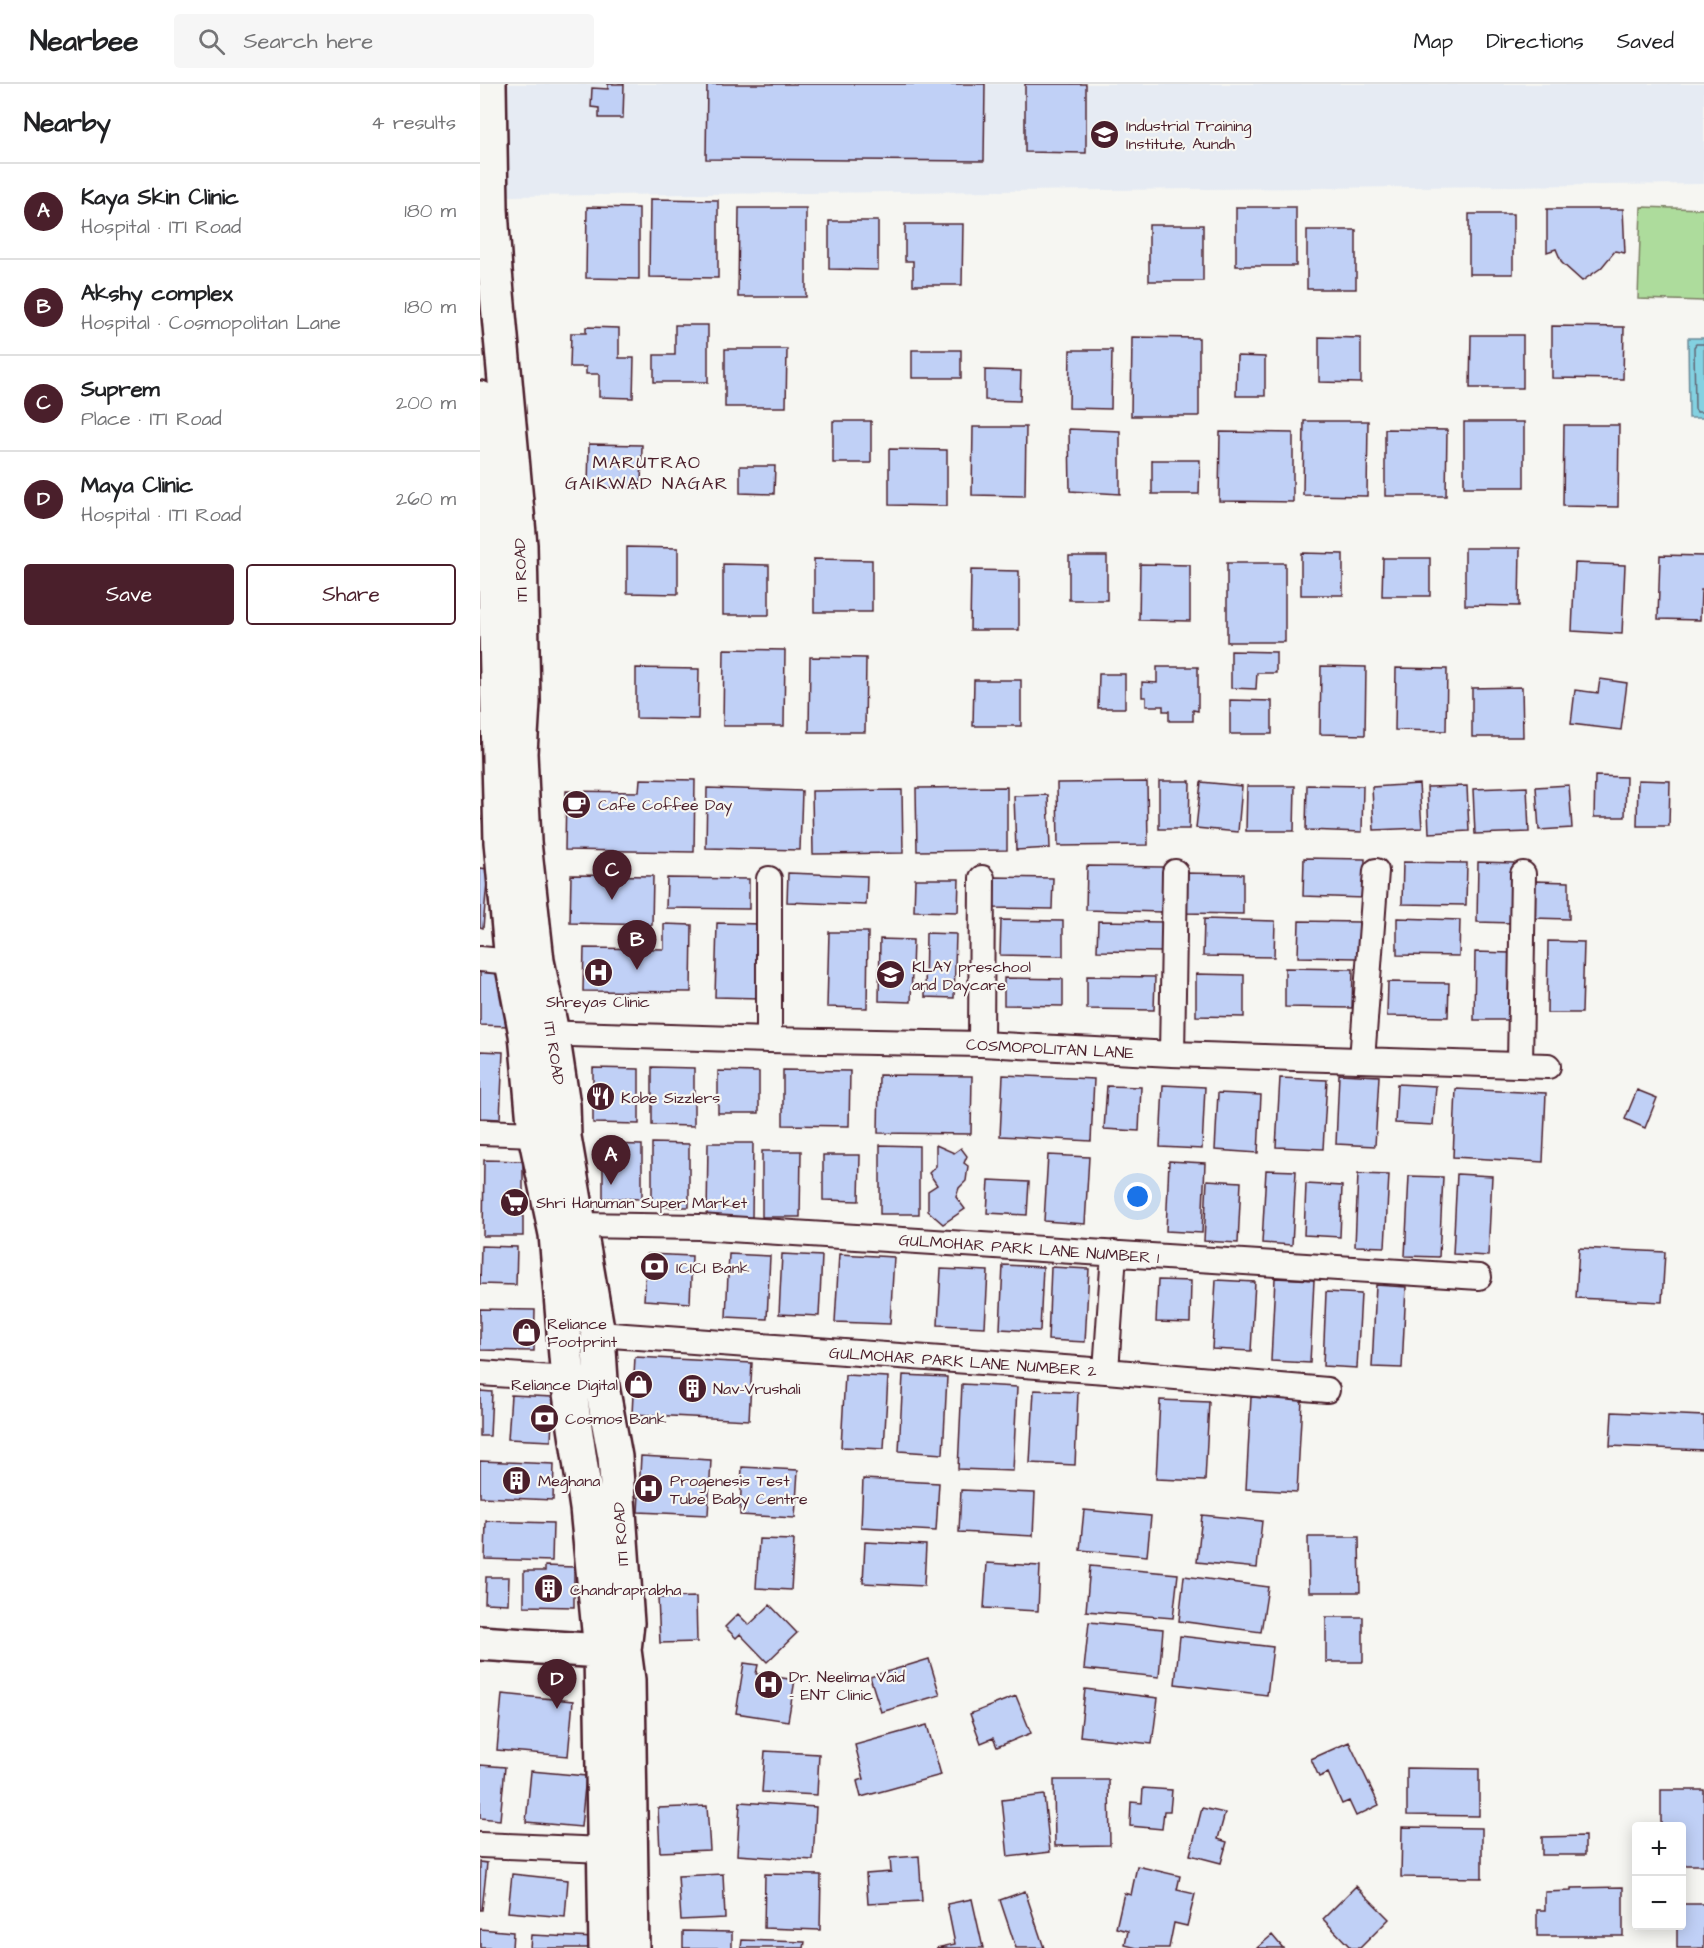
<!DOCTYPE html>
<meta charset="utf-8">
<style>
:root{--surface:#fff;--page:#f6f6f6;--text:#202124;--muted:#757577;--line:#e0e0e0;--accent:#4a1f2b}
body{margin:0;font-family:"Architects Daughter",sans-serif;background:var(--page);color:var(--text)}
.controls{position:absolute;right:18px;bottom:18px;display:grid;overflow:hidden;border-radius:6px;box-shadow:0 3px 15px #0003}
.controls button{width:54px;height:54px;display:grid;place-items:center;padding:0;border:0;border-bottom:2px solid var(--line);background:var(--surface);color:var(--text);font:30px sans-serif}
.you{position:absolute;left:658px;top:1113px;width:21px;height:21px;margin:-15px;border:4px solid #fff;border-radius:50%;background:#1a73e8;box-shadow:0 0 0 9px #1a73e833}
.badge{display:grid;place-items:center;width:39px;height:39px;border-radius:50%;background:var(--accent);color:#fff;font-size:20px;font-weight:700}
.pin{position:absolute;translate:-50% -50px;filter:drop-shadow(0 2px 3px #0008)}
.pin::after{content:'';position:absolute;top:32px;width:21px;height:18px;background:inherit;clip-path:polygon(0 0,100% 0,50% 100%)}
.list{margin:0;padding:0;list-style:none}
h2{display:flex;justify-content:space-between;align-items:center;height:78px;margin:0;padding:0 24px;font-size:26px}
h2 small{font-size:20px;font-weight:400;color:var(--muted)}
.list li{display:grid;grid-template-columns:39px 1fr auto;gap:18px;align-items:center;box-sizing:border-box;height:96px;padding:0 24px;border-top:2px solid var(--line)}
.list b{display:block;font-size:22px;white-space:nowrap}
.list p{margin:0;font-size:20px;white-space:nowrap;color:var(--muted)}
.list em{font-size:20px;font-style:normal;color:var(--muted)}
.actions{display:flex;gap:12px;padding:18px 24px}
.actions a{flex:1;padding:14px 0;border:2px solid var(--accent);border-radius:6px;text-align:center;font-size:21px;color:var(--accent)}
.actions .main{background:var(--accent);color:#fff}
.icon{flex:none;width:33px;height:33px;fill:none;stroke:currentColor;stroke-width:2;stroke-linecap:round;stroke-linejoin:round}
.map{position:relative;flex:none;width:1224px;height:1864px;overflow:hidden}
header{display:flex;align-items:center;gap:36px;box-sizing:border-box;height:84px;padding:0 30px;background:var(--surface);border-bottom:2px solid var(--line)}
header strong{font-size:28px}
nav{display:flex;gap:33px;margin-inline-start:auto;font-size:21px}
.search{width:420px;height:54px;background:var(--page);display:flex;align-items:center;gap:15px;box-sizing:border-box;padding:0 21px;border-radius:6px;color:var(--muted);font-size:22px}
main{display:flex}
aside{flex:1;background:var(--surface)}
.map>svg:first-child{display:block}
</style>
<header>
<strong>Nearbee</strong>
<div class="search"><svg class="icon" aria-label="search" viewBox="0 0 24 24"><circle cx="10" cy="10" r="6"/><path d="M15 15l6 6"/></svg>Search here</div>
<nav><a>Map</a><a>Directions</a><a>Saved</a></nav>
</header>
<main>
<aside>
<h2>Nearby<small>4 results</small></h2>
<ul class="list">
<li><span class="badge">A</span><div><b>Kaya Skin Clinic</b><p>Hospital · ITI Road</p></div><em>180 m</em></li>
<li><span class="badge">B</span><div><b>Akshy complex</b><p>Hospital · Cosmopolitan Lane</p></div><em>180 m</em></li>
<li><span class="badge">C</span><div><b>Suprem</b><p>Place · ITI Road</p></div><em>200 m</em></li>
<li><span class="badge">D</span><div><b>Maya Clinic</b><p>Hospital · ITI Road</p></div><em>260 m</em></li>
</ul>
<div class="actions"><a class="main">Save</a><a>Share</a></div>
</aside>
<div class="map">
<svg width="1224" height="1864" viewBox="0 0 1224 1864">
<rect width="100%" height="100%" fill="#f6f6f2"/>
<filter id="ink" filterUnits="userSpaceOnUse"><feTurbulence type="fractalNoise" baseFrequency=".0167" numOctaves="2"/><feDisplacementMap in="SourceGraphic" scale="12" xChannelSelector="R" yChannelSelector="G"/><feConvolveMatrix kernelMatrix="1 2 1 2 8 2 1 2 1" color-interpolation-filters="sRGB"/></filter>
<g filter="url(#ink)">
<!-- built -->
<path fill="#e6ebf3" d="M26 0H1224V100L27 112Z"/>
<!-- green -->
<path fill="#addc9c" stroke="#7c7e64" stroke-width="1.5" d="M1161 123 1224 125V217L1158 215Z"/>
<!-- water -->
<path fill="#83d1e1" stroke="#6c8a98" stroke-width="1.5" d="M1208 254H1224V334H1209Z"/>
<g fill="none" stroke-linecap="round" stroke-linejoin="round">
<!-- shore -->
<path stroke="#616674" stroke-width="1.5" d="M1224 260H1216L1214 263 1215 325 1217 328H1224"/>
</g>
<!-- building -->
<path fill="#c0d0f6" stroke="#4a1f2b" stroke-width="1.5" d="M128 0H144L143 34H119V24L111 23 112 4 128 5Z
M227 0H505L504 77 226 75Z
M545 0H606V69L545 68Z
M170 115 238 116V194L169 193Z
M107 123 159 124V195L106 194Z
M756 123H816V182H756Z
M259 124H326V213H258Z
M1067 125H1143L1145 169 1135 167 1121 184 1102 197 1082 179 1076 165 1067 168Z
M989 130H1033V190H989Z
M349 137H398V186L349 185Z
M425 140H483L482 201H433V177H425Z
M669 141H723V197H669Z
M827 146H876V205H827Z
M195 241H228V298H174V271H195Z
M1072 242 1144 243 1143 295 1072 294Z
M106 243 139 244V274H154L153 314 119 313V290H106V283H90L91 249H106Z
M991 251H1043V304H990Z
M652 253 719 254V332H651Z
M839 253 881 254V299L839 298Z
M245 265H307L306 323H245Z
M432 266H481V294H432Z
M590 266H632L631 325 589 324Z
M757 272 785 273V312H756Z
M505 286 541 287 540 317 505 316Z
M353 337H391V379H353Z
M824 337H888L887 412 823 411Z
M984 338H1044V403H984Z
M1084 341H1139L1138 423 1083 422Z
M493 343H546L545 412 492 411Z
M589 345 640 347V410L590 407Z
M905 345 967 346 966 412H905Z
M740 348 813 349V418L739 417Z
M109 360 162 361 161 404 108 403Z
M409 365 467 366V422L409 421Z
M672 376H720L719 410H672Z
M260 382H295L294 410 260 409Z
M147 463 198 464V510L147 509Z
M985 464H1040L1039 522 985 521Z
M821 469 863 470V511H821Z
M1180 471 1224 472V506H1221L1220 536 1178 535Z
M589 472H627V516H589Z
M903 474H950V512H902Z
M334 475 392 476V528H334Z
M747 479H805V558H747Z
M1095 479 1145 481 1142 550 1092 547Z
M243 480 289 481V531H243Z
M660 480 710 481V537L659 536Z
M491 486 539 487V546H490Z
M244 565 305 566 304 642H243Z
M751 567 796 568V589H777L776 605 751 604Z
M330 573 386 574 385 648H329Z
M841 582 886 583 885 651 840 650Z
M677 583H718V627L713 626V637H689V627H683V622H666V613H662V598L677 599Z
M156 584 219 585 218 635 156 634Z
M916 584 967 585 966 647 915 646Z
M619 590H645V624H618Z
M1120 595 1147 599 1141 646 1091 640 1095 606 1118 609Z
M494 596H541V642H493Z
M1042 603 1043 653H992V604Z
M750 616 792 617V650H750Z
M1115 692 1146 693 1145 733H1114Z
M160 695 215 696 214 768 85 766 86 707 159 708Z
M1158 696 1190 697 1189 742H1157Z
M679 697H710L709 745H679Z
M667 698 668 761 578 762 577 699Z
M721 698 762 702 758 748 716 744Z
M939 700 942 744 894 746 892 703Z
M827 701 883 702 882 748 826 746Z
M1089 701 1092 744 1059 746 1056 703Z
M767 702H815L814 747H766Z
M987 702 989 747 949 749 947 703Z
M527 703V766L437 767 436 704Z
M1047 703 1049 748 995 750 993 705Z
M227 704 322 707 320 766 226 764Z
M422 706 423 769 333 770 332 707Z
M568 711 570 764 536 766 534 712Z
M824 774 885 775 884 814 823 812Z
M923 778 987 779 986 821 922 820Z
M998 778 1034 779V839L997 838Z
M607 782 683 783 682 828 606 826Z
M0 784 8 785 3 844 0 843Z
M308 789 387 792 386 821 307 818Z
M703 789 763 790V830L702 829Z
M91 791 173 792 172 841 90 839Z
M511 793 573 794 572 825 511 824Z
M187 794 269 795V825L186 824Z
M435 795H479L478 828 434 827Z
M1054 797 1089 798V835L1053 834Z
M917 834 980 836 979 872 917 871Z
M724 835 795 837 794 873 723 872Z
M521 836 583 837V872L520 871Z
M618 837 685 838 684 868 617 867Z
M819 837 879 838 878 874 818 873Z
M237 839 282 840 280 914 235 913Z
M184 840 212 841 211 908 103 907 104 864 184 865Z
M349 848H388L387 924 347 923Z
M446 849 476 850 474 914 445 913Z
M400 855 433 856 431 918 399 917Z
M1068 857 1104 858 1102 929H1067Z
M995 868 1031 869 1029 936H994Z
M805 884 873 885 872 924 805 923Z
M0 888 31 890 28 942 0 941Z
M716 890 764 891V933L716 932Z
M607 892 675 893 674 926 607 925Z
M524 894 583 895V922L524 921Z
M908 898 969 899 968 933 907 932Z
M0 967 23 968 20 1035 0 1034Z
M172 983 214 984V1042L172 1041Z
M113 984 159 985V1040L113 1039Z
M303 986 370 987 369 1042 303 1041Z
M238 987 279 988V1029H238Z
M859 990 899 992 895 1062 856 1060Z
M399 991 492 992 491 1050 398 1049Z
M523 991 614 995 611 1057 520 1052Z
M800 994 847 996 843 1065 796 1063Z
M917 1000 956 1002 953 1041 915 1039Z
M683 1001 725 1003 722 1065 680 1063Z
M627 1002 661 1003 659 1047 624 1045Z
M976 1005 1066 1009 1063 1078 973 1073Z
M1157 1006 1177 1014 1165 1044 1145 1035Z
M738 1009 781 1011 778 1069 735 1066Z
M172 1059 209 1060V1123H172Z
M228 1059H273L272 1134H227Z
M123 1060 162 1061V1115L123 1114Z
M400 1061 439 1062V1130H400Z
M456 1061 474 1069 481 1064 487 1072 484 1079 488 1082 486 1097 479 1104 476 1113 485 1125 463 1140 448 1127V1107L457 1101 449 1089 456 1082Z
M282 1067H321L320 1133H282Z
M343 1071H380L379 1117 343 1116Z
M568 1071 609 1073 605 1140 564 1137Z
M4 1076 43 1077V1152H3Z
M689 1077 725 1079 722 1149 686 1147Z
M786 1086 816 1087 812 1161 782 1159Z
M878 1090 909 1091 905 1163 875 1162Z
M977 1090 1012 1092 1008 1172 973 1170Z
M929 1092 963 1093 959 1173 925 1172Z
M509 1096 549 1098 547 1131 507 1129Z
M727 1096 761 1098 758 1159 724 1157Z
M826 1100 862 1102 860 1153 824 1151Z
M1 1162 37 1163 36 1201 0 1200Z
M1099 1164 1185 1168 1182 1218 1096 1214Z
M167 1170 212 1172 210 1219 164 1216Z
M249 1170 290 1172 287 1235 246 1233Z
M302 1170 342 1172 339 1232 299 1230Z
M359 1170 414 1173 410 1240 355 1238Z
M523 1181 563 1183 560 1247 520 1245Z
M571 1183 609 1185 605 1258 568 1256Z
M461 1185 508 1187 505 1243 458 1241Z
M795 1194 834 1196 830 1279 791 1277Z
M678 1196 711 1197 710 1239 676 1238Z
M736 1196 775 1198 771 1267 732 1265Z
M896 1201 926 1203 922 1284 892 1283Z
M846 1208 881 1210 877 1284 843 1282Z
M0 1225 55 1226 54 1267 0 1266Z
M155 1273 272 1279 269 1336 152 1330Z
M365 1291 408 1293 404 1365 361 1363Z
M423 1291 467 1293 463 1370 419 1367Z
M482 1300 537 1303 533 1387 478 1385Z
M554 1306 598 1308 595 1381 550 1379Z
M0 1307 12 1308 10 1352H0Z
M31 1311 73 1313 71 1357 28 1355Z
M771 1313 822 1316 817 1408 766 1405Z
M680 1316 729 1318 725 1397 676 1395Z
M1132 1328 1224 1332V1366L1130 1362Z
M161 1372 231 1376 228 1431 158 1428Z
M0 1377 74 1380 73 1416 0 1413Z
M262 1383 318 1386 315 1434 260 1431Z
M383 1395 459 1399 456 1447 381 1443Z
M481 1406 555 1409 553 1452 479 1448Z
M604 1426 671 1432 667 1472 600 1466Z
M722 1431 782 1437 777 1484 717 1478Z
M6 1437 73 1439 72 1477 5 1475Z
M828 1453H879L880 1508H829Z
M279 1455 314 1456 311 1506 276 1504Z
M385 1458 446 1461 444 1502 383 1499Z
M507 1479 560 1482 558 1527 504 1524Z
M65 1482 94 1483V1523L44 1522V1487H65Z
M610 1482 698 1490 693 1534 606 1527Z
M704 1492 788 1503 781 1548 699 1537Z
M6 1493H29L28 1520 5 1519Z
M216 1513 217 1558 180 1559 178 1514Z
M290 1521 317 1549 287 1578 260 1550 256 1554 245 1543 258 1530 269 1541Z
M846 1533H883V1578H846Z
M609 1538 683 1545 679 1593 604 1585Z
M700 1552 793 1563 787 1611 695 1600Z
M449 1575 460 1611 401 1628 390 1593Z
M264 1579 278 1581 276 1590 315 1596 308 1637 256 1629Z
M605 1605 678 1614 672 1660 600 1652Z
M22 1610 93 1617 88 1672 17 1666Z
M536 1612 551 1649 517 1663 513 1654 501 1659 490 1630Z
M447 1641 461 1691 381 1713 377 1697 384 1695 375 1661Z
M869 1658 899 1721 876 1732 869 1717 862 1720 848 1689 839 1693 831 1675Z
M285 1667 339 1670 337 1711 282 1708Z
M0 1681 25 1683 20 1736 0 1734Z
M927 1684 999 1685V1732L927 1731Z
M51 1687 106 1692 101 1743 46 1738Z
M574 1696H629L630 1761 575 1762Z
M663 1704 692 1706 690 1727H684L682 1745 650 1742 651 1718 662 1719Z
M1181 1706H1224V1781H1202V1742H1181Z
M564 1711 570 1768 528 1773 522 1716Z
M260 1718 336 1723 333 1776 257 1771Z
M227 1722 230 1766 180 1768 178 1724Z
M722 1724 745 1729 738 1755 747 1758 741 1779 710 1771Z
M922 1743 1002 1744V1794L921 1793Z
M1105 1752V1771H1062V1753Z
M439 1772 442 1817 388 1820 386 1790 411 1788 410 1774Z
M0 1778 7 1779 2 1826H0Z
M657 1782 700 1792 697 1806 715 1810 707 1842 694 1839 689 1864H657L645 1861 648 1847 636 1844 644 1809 651 1811Z
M32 1790 88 1796 85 1833 28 1828Z
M243 1790 245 1834 201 1836 198 1792Z
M285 1790 341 1791 340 1846 284 1844Z
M876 1802 909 1835 880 1864H871L843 1835Z
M1143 1803V1852H1057V1826H1065V1808L1091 1807V1804Z
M545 1807 564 1864H536L520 1816Z
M492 1815 503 1864H456L475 1860 467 1820Z
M1202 1820H1224V1864H1197V1842H1202Z
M0 1845 33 1848 32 1864H0Z
M203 1847 252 1848V1864H203Z
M51 1851 115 1854 114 1864H50Z
M792 1851 803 1864H777Z
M262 1856 325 1858 324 1864H261Z"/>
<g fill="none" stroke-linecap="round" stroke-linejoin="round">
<defs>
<path id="street" d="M289 795V956
M0 875 32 878
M57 949 289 956 501 960 692 970 1068 982
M501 960 502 794
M692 970 695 788
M882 976 896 787
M1040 981 1043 790
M0 1048 55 1050
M99 1141 219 1143 999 1193
M118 1250 626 1287 847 1306
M626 1287 634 1169
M0 1289 102 1296
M0 1761 125 1766"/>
<path id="secondary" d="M9 0 11 125 15 187 40 461 43 618 40 669 44 758 57 877 72 949 83 1021 84 1053 118 1250 121 1297 135 1373 147 1539 144 1566 148 1596 152 1864
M0 314 14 463 21 758 32 878 46 950 55 1050 76 1150 88 1296 107 1424 121 1567 126 1864
M0 1559 121 1567 142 1566"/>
</defs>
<!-- street casing -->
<use href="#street" stroke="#4a1f2b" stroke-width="28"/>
<!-- secondary casing -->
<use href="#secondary" stroke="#4a1f2b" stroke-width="38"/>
<!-- street -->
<use href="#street" stroke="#f6f6f2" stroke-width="24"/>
<!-- secondary -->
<use href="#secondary" stroke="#f6f6f2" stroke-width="33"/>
</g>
</g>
<!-- icons -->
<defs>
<symbol id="university-disc" viewBox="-11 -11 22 22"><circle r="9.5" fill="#4a1f2b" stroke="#f6f6f2"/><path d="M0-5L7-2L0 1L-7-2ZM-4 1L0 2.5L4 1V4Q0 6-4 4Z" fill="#fff"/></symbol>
<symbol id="cafe-disc" viewBox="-11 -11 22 22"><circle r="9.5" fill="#4a1f2b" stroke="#f6f6f2"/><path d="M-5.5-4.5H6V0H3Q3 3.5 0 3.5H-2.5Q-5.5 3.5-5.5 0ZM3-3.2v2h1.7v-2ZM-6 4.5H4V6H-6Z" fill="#fff"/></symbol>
<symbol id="hospital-disc" viewBox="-11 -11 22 22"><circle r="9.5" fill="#4a1f2b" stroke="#f6f6f2"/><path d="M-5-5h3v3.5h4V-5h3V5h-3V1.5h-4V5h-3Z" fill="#fff"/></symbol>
<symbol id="school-disc" viewBox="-11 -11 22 22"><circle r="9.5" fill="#4a1f2b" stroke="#f6f6f2"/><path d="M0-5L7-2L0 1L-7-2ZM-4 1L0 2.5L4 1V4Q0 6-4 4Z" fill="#fff"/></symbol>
<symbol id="restaurant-disc" viewBox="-11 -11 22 22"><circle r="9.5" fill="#4a1f2b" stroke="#f6f6f2"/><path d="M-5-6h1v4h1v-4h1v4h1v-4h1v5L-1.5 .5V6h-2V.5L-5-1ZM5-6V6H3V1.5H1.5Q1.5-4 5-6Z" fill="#fff"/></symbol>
<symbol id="supermarket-disc" viewBox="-11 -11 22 22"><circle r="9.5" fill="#4a1f2b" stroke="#f6f6f2"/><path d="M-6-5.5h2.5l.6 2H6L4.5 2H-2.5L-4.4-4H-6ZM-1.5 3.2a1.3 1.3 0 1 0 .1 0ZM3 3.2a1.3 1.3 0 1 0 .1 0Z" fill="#fff"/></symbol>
<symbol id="bank-disc" viewBox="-11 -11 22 22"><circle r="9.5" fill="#4a1f2b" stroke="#f6f6f2"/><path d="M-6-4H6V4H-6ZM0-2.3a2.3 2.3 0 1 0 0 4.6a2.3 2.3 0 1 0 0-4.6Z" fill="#fff"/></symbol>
<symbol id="shop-disc" viewBox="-11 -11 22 22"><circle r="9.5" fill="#4a1f2b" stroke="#f6f6f2"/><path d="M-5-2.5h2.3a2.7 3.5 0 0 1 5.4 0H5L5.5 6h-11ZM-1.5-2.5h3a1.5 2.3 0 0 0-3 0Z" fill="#fff"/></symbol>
<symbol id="building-disc" viewBox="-11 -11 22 22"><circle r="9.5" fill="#4a1f2b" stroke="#f6f6f2"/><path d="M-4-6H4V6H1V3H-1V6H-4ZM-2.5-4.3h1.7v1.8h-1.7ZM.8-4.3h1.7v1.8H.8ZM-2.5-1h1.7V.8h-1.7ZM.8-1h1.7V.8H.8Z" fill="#fff"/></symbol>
</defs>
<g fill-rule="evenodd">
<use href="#university-disc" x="608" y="34" width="33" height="33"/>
<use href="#cafe-disc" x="80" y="704" width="33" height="33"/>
<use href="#hospital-disc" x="102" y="872" width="33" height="33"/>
<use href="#school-disc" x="394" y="874" width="33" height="33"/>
<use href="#restaurant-disc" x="104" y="996" width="33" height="33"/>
<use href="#supermarket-disc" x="18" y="1102" width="33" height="33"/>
<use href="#bank-disc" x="158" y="1166" width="33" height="33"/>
<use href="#shop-disc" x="30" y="1232" width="33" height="33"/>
<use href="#shop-disc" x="142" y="1284" width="33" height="33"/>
<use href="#building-disc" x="196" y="1288" width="33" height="33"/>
<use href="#bank-disc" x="48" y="1318" width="33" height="33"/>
<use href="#building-disc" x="20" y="1380" width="33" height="33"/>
<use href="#hospital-disc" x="152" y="1388" width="33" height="33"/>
<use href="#building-disc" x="52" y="1488" width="33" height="33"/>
<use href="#hospital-disc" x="272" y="1584" width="33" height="33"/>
</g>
<g text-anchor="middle" stroke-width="4.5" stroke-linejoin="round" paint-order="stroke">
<!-- poi labels -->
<g font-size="16" fill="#4a1f2b" stroke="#f6f6f2" text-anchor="start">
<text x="646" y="47">Industrial Training<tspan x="646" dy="18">Institute, Aundh</tspan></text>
<text x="118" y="726">Cafe Coffee Day</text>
<text x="432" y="888">KLAY preschool<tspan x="432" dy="18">and Daycare</tspan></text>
<text x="118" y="923" text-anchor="middle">Shreyas Clinic</text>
<text x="141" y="1019">Kobe Sizzlers</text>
<text x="56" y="1124">Shri Hanuman Super Market</text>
<text x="196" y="1189">ICICI Bank</text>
<text x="67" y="1245">Reliance<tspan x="67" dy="18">Footprint</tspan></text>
<text x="138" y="1306" text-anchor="end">Reliance Digital</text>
<text x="233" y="1310">Nav-Vrushali</text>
<text x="85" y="1340">Cosmos Bank</text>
<text x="58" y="1402">Meghana</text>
<text x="190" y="1402">Progenesis Test<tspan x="190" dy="18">Tube Baby Centre</tspan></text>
<text x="90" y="1511">Chandraprabha</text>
<text x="309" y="1598">Dr. Neelima Vaid<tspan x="309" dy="18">- ENT Clinic</tspan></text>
</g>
<!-- street labels -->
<g font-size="16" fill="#4a1f2b" stroke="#f6f6f2">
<text transform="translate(40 486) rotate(-92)" y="6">ITI ROAD</text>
<text transform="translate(570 964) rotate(3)" y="6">COSMOPOLITAN LANE</text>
<text transform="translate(75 969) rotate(81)" y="6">ITI ROAD</text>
<text transform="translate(549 1164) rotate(4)" y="6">GULMOHAR PARK LANE NUMBER 1</text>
<text transform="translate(483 1277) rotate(4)" y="6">GULMOHAR PARK LANE NUMBER 2</text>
<text transform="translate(140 1450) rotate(-94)" y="6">ITI ROAD</text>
</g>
<!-- neighbourhood labels -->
<g font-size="18" letter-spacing="1.5" fill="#4a1f2b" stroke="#f6f6f2">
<text x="167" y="384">MARUTRAO<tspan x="167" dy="21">GAIKWAD NAGAR</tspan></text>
</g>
</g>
</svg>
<div class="controls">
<button>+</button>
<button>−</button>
</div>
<div class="you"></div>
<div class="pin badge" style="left:131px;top:1101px">A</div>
<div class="pin badge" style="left:157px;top:886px">B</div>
<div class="pin badge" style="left:132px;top:816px">C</div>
<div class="pin badge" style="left:77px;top:1625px">D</div>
</div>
</main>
